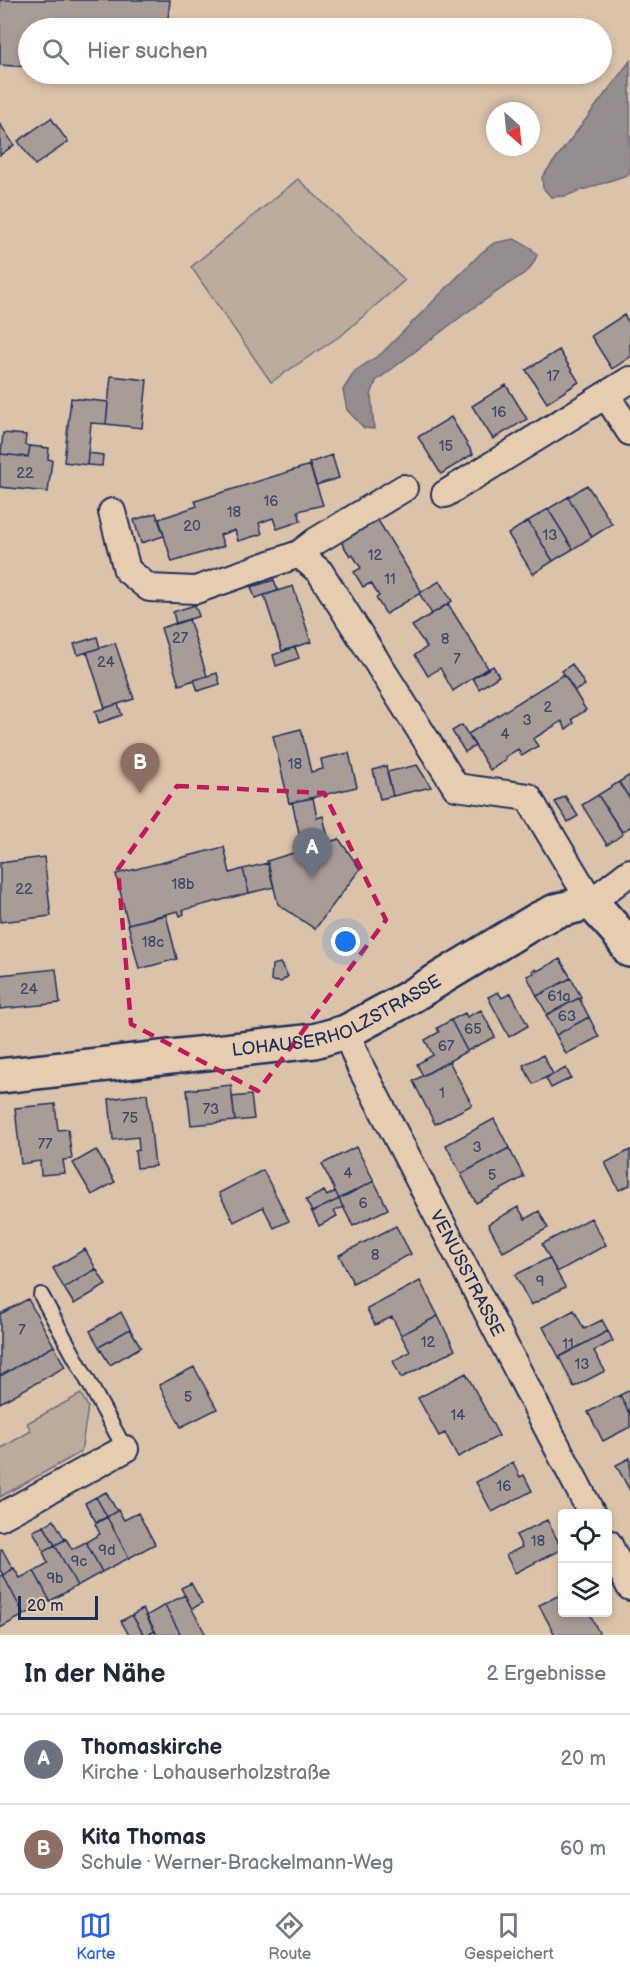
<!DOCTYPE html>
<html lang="de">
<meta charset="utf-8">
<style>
:root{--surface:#fff;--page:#f2f2f3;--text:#1f2937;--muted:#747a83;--line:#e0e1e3;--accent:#2563eb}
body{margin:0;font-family:"Balsamiq Sans",sans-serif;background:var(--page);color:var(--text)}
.controls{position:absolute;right:18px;bottom:18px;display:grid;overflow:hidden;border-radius:6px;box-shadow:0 3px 9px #0003}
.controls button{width:54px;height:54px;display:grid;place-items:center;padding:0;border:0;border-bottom:2px solid var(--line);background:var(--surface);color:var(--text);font:30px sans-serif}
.compass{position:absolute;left:486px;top:102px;width:54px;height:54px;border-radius:50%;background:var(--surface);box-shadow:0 3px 9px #0003;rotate:153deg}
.scale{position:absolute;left:18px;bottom:15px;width:80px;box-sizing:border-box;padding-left:6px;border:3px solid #1b2f5e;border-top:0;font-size:16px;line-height:21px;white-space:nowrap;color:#1b2f5e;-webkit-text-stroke:4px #e7cdaf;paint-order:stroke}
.you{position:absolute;left:346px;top:942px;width:21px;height:21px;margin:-15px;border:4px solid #fff;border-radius:50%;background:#1a73e8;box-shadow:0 0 0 9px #1a73e833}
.badge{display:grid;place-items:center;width:39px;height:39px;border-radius:50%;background:var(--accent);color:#fff;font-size:20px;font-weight:700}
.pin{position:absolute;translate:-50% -50px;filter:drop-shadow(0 2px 3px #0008)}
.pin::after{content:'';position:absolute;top:32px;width:21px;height:18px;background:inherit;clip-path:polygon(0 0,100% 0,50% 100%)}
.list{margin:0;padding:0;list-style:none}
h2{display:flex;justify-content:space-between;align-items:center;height:78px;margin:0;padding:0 24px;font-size:26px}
h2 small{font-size:20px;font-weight:400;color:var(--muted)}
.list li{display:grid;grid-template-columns:39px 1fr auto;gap:18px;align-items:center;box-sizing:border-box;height:90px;padding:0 24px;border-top:2px solid var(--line)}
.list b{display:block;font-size:22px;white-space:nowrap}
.list p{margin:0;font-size:20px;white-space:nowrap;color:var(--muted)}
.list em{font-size:20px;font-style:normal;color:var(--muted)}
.icon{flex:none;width:33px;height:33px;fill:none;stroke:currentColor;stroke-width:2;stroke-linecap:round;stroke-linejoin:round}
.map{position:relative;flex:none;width:630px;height:1635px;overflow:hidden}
.search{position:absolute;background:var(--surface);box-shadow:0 3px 9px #0003;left:18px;right:18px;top:18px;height:66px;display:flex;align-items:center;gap:15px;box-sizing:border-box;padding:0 21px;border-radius:33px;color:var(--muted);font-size:22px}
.sheet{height:258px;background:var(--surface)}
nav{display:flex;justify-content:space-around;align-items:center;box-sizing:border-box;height:84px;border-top:2px solid var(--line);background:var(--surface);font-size:16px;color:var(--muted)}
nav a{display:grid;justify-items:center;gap:3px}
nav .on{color:var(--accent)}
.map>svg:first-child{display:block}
</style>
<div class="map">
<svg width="630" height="1635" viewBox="0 0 630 1635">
<rect width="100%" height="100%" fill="#dbc3aa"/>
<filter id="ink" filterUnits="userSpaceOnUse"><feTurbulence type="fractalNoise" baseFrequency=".0167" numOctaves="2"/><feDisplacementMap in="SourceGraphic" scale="12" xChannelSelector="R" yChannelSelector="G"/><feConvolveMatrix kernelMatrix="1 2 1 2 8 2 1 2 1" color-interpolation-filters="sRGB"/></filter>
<g filter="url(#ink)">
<!-- green -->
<path fill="#bbab9d" stroke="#6b6d7e" stroke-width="1.5" d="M298 179 405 280 343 334 271 382 191 267Z
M81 1394 88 1407 81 1452 0 1497V1449L31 1431 27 1423Z"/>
<!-- water -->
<path fill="#948d8e" stroke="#64677b" stroke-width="1.5" d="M630 61V174L565 196 551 197 543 188 542 177Z
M514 239 531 248 537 255 534 262 529 270 466 313 376 381 371 395 374 429 364 428 347 410 343 390 355 371 382 353 481 253 494 243Z"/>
<!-- building -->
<path fill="#a89c96" stroke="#1b2f5e" stroke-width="1.5" d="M0 0H170L167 28H28V67L0 65Z
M51 118 68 142 35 165 18 141Z
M0 124 14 145 0 155Z
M624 315 630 324V357L612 369 591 336Z
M559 350 579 382 547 403 526 370Z
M111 376 147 380 142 428 106 424Z
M506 385 527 419 493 439 472 406Z
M71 398 108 402 106 424 91 423 87 465 64 462Z
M451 417 473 454 441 474 418 437Z
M3 433 26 435 25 445 30 446 28 457 1 454Z
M30 446 49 448 48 459 52 460 48 492 0 487V454L28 457Z
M88 453 103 455 102 466 87 465Z
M332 455 339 478 316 485 309 463Z
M310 465 323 505 298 511 301 521 277 529 273 518 259 523 262 534 238 541 235 530 220 535 224 546 172 562 159 519 197 506 195 501Z
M587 485 612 524 592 537 568 497Z
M568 497 592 537 573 549 548 509Z
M548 509 573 549 553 561 528 521Z
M156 513 164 536 141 543 134 520Z
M376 517 422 592 386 614 376 598 379 596 371 583 363 587 354 572 361 568 352 554 350 556 340 540Z
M528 521 553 561 533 574 508 534Z
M274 580 278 591 255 598 251 587Z
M440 581 452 601 432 614 419 593Z
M293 586 311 642 282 651 264 595Z
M448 604 488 668 453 691 440 668 428 676 415 655 427 647 412 626Z
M195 605 199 616 176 624 173 612Z
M189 619 207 676 179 685 161 628Z
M97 637 100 648 78 655 74 644Z
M115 643 134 699 105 708 87 652Z
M295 647 299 658 276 666 273 655Z
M572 664 585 685 575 691 562 671Z
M493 666 499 676 479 689 473 678Z
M217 673 220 684 198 691 194 680Z
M564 674 586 710 572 719 574 723 566 729 562 721 533 739 538 746 522 756 518 749 505 757 506 760 490 770 468 734Z
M118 704 122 715 99 723 95 711Z
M462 725 475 746 465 752 452 731Z
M301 729 311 772 323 769 321 759 349 753 357 787 289 803 273 736Z
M417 765 431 787 393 796 387 772Z
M386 766 393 796 380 799 373 770Z
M630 775V799L619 782Z
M619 782 630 799V827L622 832 598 795Z
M598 795 623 834 607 845 582 805Z
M565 796 578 816 568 822 555 802Z
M313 798 317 818 323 816 329 842 303 850 292 802Z
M339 839 360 869 315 929 278 904 267 861Z
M224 847 230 873 243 869 249 893 183 910 184 914 180 916 178 911 128 924 116 874Z
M44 857 51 916 0 922V863Z
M268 863 274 887 249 893 243 869Z
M166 915 177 959 139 969 128 924Z
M560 959 571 978 537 996 527 976 534 973 532 971 536 969 537 971Z
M280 963 288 976 281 982 271 981 272 965Z
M56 969 60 1003 0 1009V975Z
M571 978 581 997 546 1015 547 1014 537 996Z
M498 992 502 998 511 993 528 1026 509 1037 488 997Z
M581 997 579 998 589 1017 556 1035 546 1015Z
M481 1010 495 1037 467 1051 451 1020 465 1013 467 1017Z
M589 1017 599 1037 566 1054 556 1035Z
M451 1020 467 1051 423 1076 417 1064 433 1055 425 1040 439 1032 437 1028Z
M543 1055 553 1074 533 1084 523 1065Z
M449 1061 472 1105 435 1124 413 1081Z
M566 1068 571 1078 551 1088 546 1078Z
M231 1085 235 1121 191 1125 187 1090Z
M147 1094 155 1166 137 1168 135 1151 139 1150 138 1137 113 1140 109 1099Z
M251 1095 254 1119 235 1121 232 1097Z
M55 1104 58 1130 68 1129 72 1159 63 1160 65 1173 41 1175 40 1161 21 1164 15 1108Z
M494 1119 509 1148 461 1174 446 1145Z
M356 1147 374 1181 339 1199 322 1164Z
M509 1148 524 1177 476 1203 461 1174Z
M96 1150 115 1182 92 1195 73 1163Z
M630 1150V1185L619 1190 605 1163Z
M263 1170 289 1221 274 1228 263 1207 234 1222 219 1193Z
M374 1181 388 1209 353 1226 339 1199Z
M324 1191 327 1196 335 1191 339 1199 312 1212 306 1200Z
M339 1199 343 1207 334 1211 337 1216 319 1226 312 1212Z
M518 1207 525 1219 539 1211 548 1228 503 1252 488 1224Z
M591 1218 606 1245 557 1272 542 1244Z
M396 1226 411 1254 353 1283 339 1255Z
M85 1249 96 1269 64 1288 53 1268Z
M549 1258 565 1287 531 1305 515 1275Z
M96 1269 106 1285 74 1304 64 1288Z
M420 1281 438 1316 401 1335 392 1317 375 1325 367 1309Z
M28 1299 54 1346 0 1376V1314Z
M574 1310 584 1329 602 1320 608 1331 559 1357 543 1327Z
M121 1312 130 1329 99 1347 90 1331Z
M438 1316 455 1350 401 1378 393 1361 410 1352 401 1335Z
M130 1329 141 1347 110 1365 99 1347Z
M608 1331 613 1341 594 1351 605 1371 574 1387 559 1357Z
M54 1346 65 1367 0 1403V1376Z
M194 1367 217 1409 181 1427 159 1385Z
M466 1373 499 1436 458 1457 445 1433 439 1436 418 1398Z
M630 1390V1413H629L620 1395Z
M620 1395 630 1414V1427L603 1441 588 1412Z
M630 1458V1491L616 1465Z
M513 1462 520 1477 524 1475 532 1491 492 1512 476 1482Z
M106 1492 117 1511 107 1517 96 1497Z
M96 1497 107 1517 96 1522 85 1503Z
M118 1510 124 1520 138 1513 155 1544 129 1558 107 1517Z
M107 1517 129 1558 102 1572 86 1542 100 1534 95 1524Z
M54 1520 65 1540 55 1545 44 1526Z
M547 1520 562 1549 515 1573 506 1555 522 1547 516 1535Z
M44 1526 55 1545 44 1551 33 1531Z
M66 1539 72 1549 86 1542 102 1572 77 1586 55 1545Z
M55 1545 77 1586 50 1601 34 1571 48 1563 43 1552Z
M2 1549 13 1569 3 1575 0 1570V1550Z
M14 1568 20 1578 34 1571 50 1601 24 1615 3 1575Z
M3 1575 24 1615 0 1628V1576Z
M191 1583 202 1603 192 1609 181 1588Z
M562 1594V1612H589L600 1635H555L539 1605Z
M185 1595 192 1609 206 1635H181L165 1605Z
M165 1605 181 1635H157L146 1616Z
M143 1609 155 1631 146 1635H144L132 1615Z
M132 1615 144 1635H129L121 1621Z"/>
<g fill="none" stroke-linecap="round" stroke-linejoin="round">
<defs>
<path id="lane" d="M41 1295 125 1449"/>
<g id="street">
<path d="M606 395 630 432"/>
<path d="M445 494 630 380"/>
<path d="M112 512 127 570 149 588 196 590 299 554 320 572 456 787 528 797 591 902 630 872"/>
<path d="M299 554 316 541 404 488"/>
<path id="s1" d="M346 1032 360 1066 592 1514"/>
<path d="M0 1517 125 1449"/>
<path d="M608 1543 630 1587"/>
</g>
<g id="secondary">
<path id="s2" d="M0 1076 314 1041 346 1032 403 1001 537 920 556 911 591 902 617 931 630 950"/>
</g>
</defs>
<!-- lane casing -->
<use href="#lane" stroke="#1b2f5e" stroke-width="18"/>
<!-- street casing -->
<use href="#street" stroke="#1b2f5e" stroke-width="30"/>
<!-- secondary casing -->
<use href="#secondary" stroke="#1b2f5e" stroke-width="38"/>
<!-- lane -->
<use href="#lane" stroke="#e7cdaf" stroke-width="14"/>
<!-- street -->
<use href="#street" stroke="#e7cdaf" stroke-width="26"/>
<!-- secondary -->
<use href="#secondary" stroke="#e7cdaf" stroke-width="33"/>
</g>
</g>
<!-- marked area -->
<path fill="none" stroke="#c2185b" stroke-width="4.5" stroke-dasharray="12 8" stroke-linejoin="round" d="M177 786 324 793 386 920 258 1091 131 1024 118 869Z"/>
<g text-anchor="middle" stroke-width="4.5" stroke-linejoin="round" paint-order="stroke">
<!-- number labels -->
<g font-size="15" fill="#3e4a6c">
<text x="553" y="381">17</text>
<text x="499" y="417">16</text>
<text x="446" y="451">15</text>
<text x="25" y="478">22</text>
<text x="271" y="506">16</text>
<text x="234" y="517">18</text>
<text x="192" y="531">20</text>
<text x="550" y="540">13</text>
<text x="375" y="560">12</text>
<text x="390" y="584">11</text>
<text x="180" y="643">27</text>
<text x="445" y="644">8</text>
<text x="457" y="664">7</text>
<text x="106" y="667">24</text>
<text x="548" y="712">2</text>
<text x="527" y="725">3</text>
<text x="505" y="739">4</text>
<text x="295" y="769">18</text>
<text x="183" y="889">18b</text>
<text x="24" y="894">22</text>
<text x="153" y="947">18c</text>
<text x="29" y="994">24</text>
<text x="559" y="1001">61a</text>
<text x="567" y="1021">63</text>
<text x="473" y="1034">65</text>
<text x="446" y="1051">67</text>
<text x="442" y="1098">1</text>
<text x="211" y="1114">73</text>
<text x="130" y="1123">75</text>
<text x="45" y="1149">77</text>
<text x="477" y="1152">3</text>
<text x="348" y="1178">4</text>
<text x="492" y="1180">5</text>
<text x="363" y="1208">6</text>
<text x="375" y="1260">8</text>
<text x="540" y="1286">9</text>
<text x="22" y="1335">7</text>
<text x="428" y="1347">12</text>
<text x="568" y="1349">11</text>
<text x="582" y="1369">13</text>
<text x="188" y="1402">5</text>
<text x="458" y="1420">14</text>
<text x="504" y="1491">16</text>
<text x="538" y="1546">18</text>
<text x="107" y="1555">9d</text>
<text x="79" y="1566">9c</text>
<text x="55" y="1583">9b</text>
</g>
<!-- street labels -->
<g font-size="18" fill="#1b2f5e" stroke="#e7cdaf">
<text dy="6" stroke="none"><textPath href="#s2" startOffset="345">LOHAUSERHOLZSTRASSE</textPath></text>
<text dy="6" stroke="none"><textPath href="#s1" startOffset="270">VENUSSTRASSE</textPath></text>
</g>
</g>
</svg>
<div class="controls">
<button><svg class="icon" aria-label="locate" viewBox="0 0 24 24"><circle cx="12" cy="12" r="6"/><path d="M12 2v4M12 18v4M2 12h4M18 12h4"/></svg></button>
<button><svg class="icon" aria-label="layers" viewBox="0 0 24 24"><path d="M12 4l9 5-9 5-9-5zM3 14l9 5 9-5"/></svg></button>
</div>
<svg class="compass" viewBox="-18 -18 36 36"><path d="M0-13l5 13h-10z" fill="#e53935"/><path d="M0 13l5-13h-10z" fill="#747a83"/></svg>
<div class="scale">20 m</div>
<div class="you"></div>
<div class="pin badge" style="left:312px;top:878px;background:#6b7280">A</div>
<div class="pin badge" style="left:140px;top:793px;background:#8d6e63">B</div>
<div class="search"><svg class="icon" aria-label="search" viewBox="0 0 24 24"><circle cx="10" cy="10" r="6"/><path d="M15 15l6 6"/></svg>Hier suchen</div>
</div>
<section class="sheet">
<h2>In der Nähe<small>2 Ergebnisse</small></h2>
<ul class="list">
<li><span class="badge" style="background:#6b7280">A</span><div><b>Thomaskirche</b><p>Kirche · Lohauserholzstraße</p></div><em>20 m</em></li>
<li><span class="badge" style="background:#8d6e63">B</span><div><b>Kita Thomas</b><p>Schule · Werner-Brackelmann-Weg</p></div><em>60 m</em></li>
</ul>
</section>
<nav>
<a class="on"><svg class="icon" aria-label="map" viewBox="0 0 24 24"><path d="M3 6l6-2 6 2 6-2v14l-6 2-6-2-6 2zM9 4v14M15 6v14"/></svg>Karte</a>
<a><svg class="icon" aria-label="directions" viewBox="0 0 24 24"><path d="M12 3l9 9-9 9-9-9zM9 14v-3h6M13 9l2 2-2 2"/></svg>Route</a>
<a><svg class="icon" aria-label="saved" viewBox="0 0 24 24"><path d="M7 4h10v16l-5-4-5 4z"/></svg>Gespeichert</a>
</nav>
